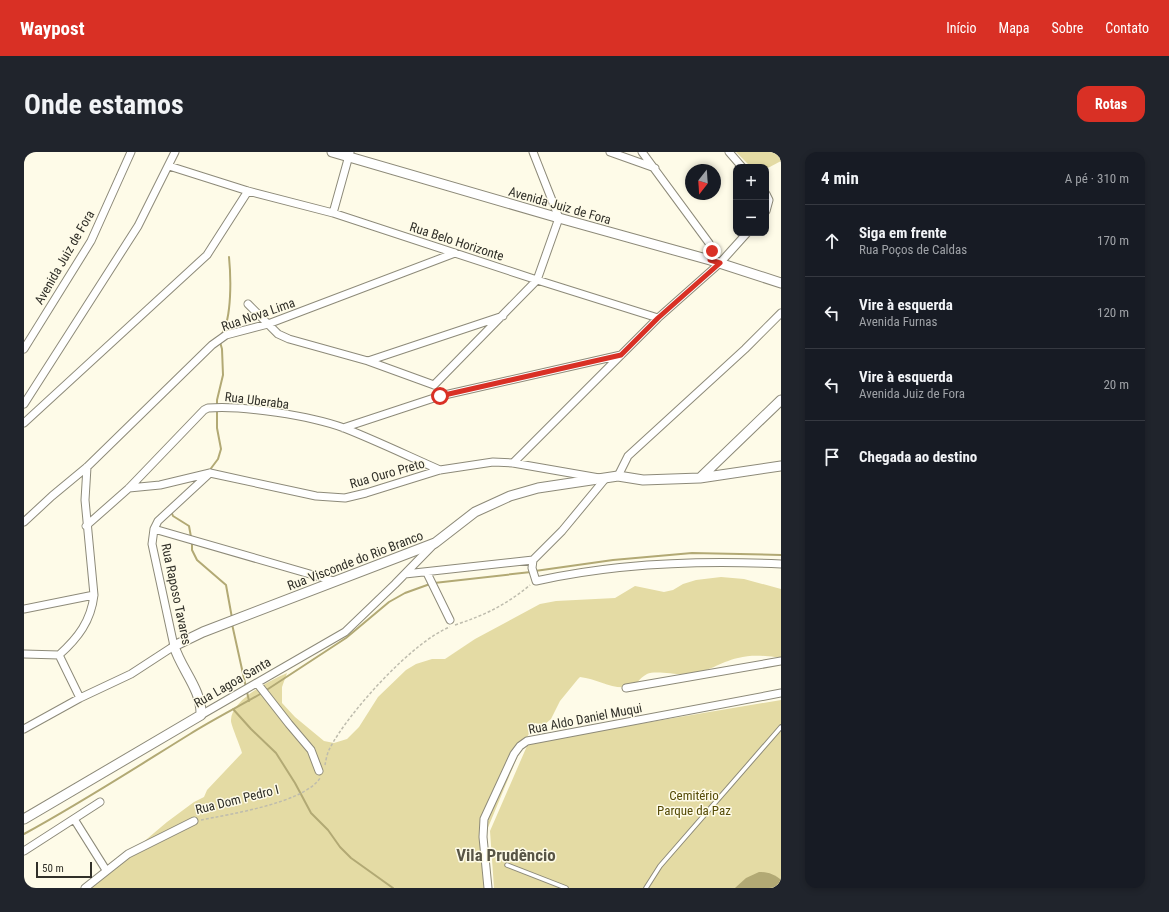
<!DOCTYPE html>
<html lang="pt">
<meta charset="utf-8">
<style>
:root{--surface:#171b24;--page:#20242c;--text:#f1f3f6;--muted:#9ea1a6;--line:#363941;--accent:#d93025}
body{margin:0;font-family:"Roboto Condensed",sans-serif;background:var(--page);color:var(--text)}
.controls{position:absolute;right:12px;top:12px;display:grid;overflow:hidden;border-radius:8px;box-shadow:0 2px 6px #0003}
.controls button{width:36px;height:36px;display:grid;place-items:center;padding:0;border:0;border-bottom:1px solid var(--line);background:var(--surface);color:var(--text);font:20px sans-serif}
.compass{position:absolute;left:661px;top:12px;width:36px;height:36px;border-radius:50%;background:var(--surface);box-shadow:0 2px 6px #0003;rotate:197deg}
.scale{position:absolute;left:12px;bottom:10px;width:56px;box-sizing:border-box;padding-left:4px;border:2px solid #313029;border-top:0;font-size:11px;line-height:14px;white-space:nowrap;color:#313029;-webkit-text-stroke:3px #fefbe8;paint-order:stroke}
.stop{position:absolute;width:12px;height:12px;margin:-9px;border:3px solid #d93025;border-radius:50%;background:#fff}
.stop.end{background:#d93025;border-color:#fff;box-shadow:0 1px 4px #0008}
.list{margin:0;padding:0;list-style:none}
h2{display:flex;justify-content:space-between;align-items:center;height:52px;margin:0;padding:0 16px;font-size:17px}
h2 small{font-size:13px;font-weight:400;color:var(--muted)}
.list li{display:grid;grid-template-columns:26px 1fr auto;gap:12px;align-items:center;box-sizing:border-box;height:72px;padding:0 16px;border-top:1px solid var(--line)}
.list b{display:block;font-size:15px;white-space:nowrap}
.list p{margin:0;font-size:13px;white-space:nowrap;color:var(--muted)}
.list em{font-size:13px;font-style:normal;color:var(--muted)}
.icon{flex:none;width:22px;height:22px;fill:none;stroke:currentColor;stroke-width:2;stroke-linecap:round;stroke-linejoin:round}
.map{position:relative;flex:none;width:757px;height:736px;overflow:hidden;border-radius:12px}
header{display:flex;align-items:center;gap:24px;box-sizing:border-box;height:56px;padding:0 20px;background:var(--accent);color:#fff}
header strong{font-size:19px}
nav{display:flex;gap:22px;margin-inline-start:auto;font-size:14px}
.intro{display:flex;align-items:center;justify-content:space-between;box-sizing:border-box;height:96px;padding:0 24px}
h1{margin:0;font-size:28px}
.button{padding:10px 18px;border-radius:12px;background:var(--accent);color:#fff;font-size:14px;font-weight:700}
main{display:flex;gap:24px;padding:0 24px}
aside{flex:1;background:var(--surface);border-radius:12px;box-shadow:0 2px 6px #0003}
.map>svg:first-child{display:block}
</style>
<header>
<strong>Waypost</strong>
<nav><a>Início</a><a>Mapa</a><a>Sobre</a><a>Contato</a></nav>
</header>
<div class="intro"><h1>Onde estamos</h1><a class="button">Rotas</a></div>
<main>
<div class="map">
<svg width="757" height="736" viewBox="0 0 757 736">
<rect width="100%" height="100%" fill="#fefbe8"/>
<!-- green -->
<path fill="#e4dba4" d="M712 0H757V9L742 17V15H727Z
M697 425 720 427 757 437V506C743 504 729 502 714 506 695 510 685 521 662 522 652 523 631 518 623 522 615 526 613 534 603 535 587 537 573 527 556 525L554 527 536 549 527 567 520 573 511 571 497 596 463 678 461 711 462 736H65L143 670 170 650 180 645 183 638 218 601C217 596 207 573 207 569 206 548 247 528 263 521L258 535V551L271 565 300 589 310 591 323 587 335 575 354 545 382 518 392 512 408 507H421L451 487 516 452 532 449 591 446 611 434 640 440 649 438 659 432 672 428Z
M757 548V736H470L466 679 503 594 514 589Z"/>
<!-- water -->
<path fill="#b2a974" d="M735 720C744 720 750 722 757 728V736H711L722 726Z"/>
<g fill="none" stroke-linecap="round" stroke-linejoin="round">
<!-- stream -->
<path stroke="#b2a974" stroke-width="2" d="M198 182C208 165 207 125 205 105
M185 319 194 307 197 297 193 276V248L199 223 198 197 196 190
M147 359 149 364 165 374 167 385
M168 389V398L173 408 202 433 208 466
M511 419 589 408 668 401 757 403
M410 431 507 420
M208 472 225 549
M241 539 322 486 365 450 381 441 406 432
M209 557 227 577 252 601 271 631 287 661 304 678 316 695 327 706 369 736
M0 682C57 651 111 616 166 582 190 567 214 555 238 541"/>
<defs>
<path id="lane" d="M483 713 542 736
M622 736 636 714 757 575"/>
<path id="street" d="M586 0 631 16
M618 0 685 91 688 99 686 108
M705 0 718 15
M145 14 224 39 309 61 513 128 634 166
M742 42 745 48 742 59
M309 61 326 0
M224 152 254 182 265 187 344 209 410 233
M0 197 67 89 107 0
M344 209 479 164
M410 233 513 128 535 66 509 0
M0 252 114 74 151 0
M0 271 183 103 224 39
M319 276 416 244 597 203
M489 311 634 166 696 111 723 81
M594 324 604 304 721 197 757 161
M105 336 136 333 186 321 292 344 321 346 342 341 416 318 469 310 489 311 581 327 538 379 509 408 508 416 512 429C593 411 675 408 757 412
M0 370 28 344 63 315 188 193 202 183 244 172 431 101
M62 374 105 336 180 258 184 256C219 253 287 264 320 276 353 289 384 304 416 318
M130 377 310 429
M403 421 426 468
M381 422 509 408
M0 457 70 443
M0 502 35 503C54 486 67 469 70 443L61 348 63 315
M35 503 56 546
M233 531 265 572 287 598 295 619
M602 536 757 509
M177 563 321 480 371 432 411 391
M0 577 56 546 107 522 150 494 128 392 130 377 134 369 186 321
M50 667 82 718
M0 699 76 650
M61 736 104 702 170 669
M464 736 459 685 460 667 490 602 496 594 503 589 757 541"/>
<path id="secondary" d="M308 0 535 66 686 108 757 131
M676 326 757 248
M0 667 177 563C178 538 157 517 150 494L179 480 411 391 451 360 486 344 514 336 594 324 619 328 676 326 757 314"/>
</defs>
<!-- lane casing -->
<use href="#lane" stroke="#8d8a79" stroke-width="5.5"/>
<!-- street casing -->
<use href="#street" stroke="#8d8a79" stroke-width="9"/>
<!-- secondary casing -->
<use href="#secondary" stroke="#8d8a79" stroke-width="11"/>
<!-- path -->
<path stroke="#bebcad" stroke-width="1.5" stroke-dasharray="3 2" stroke-linecap="butt" d="M431 473C461 463 482 453 506 433
M301 613C302 608 303 601 306 596 324 561 389 489 426 475
M177 668C206 662 280 651 296 626"/>
<!-- lane -->
<use href="#lane" stroke="#fff" stroke-width="3.5"/>
<!-- street -->
<use href="#street" stroke="#fff" stroke-width="7"/>
<!-- secondary -->
<use href="#secondary" stroke="#fff" stroke-width="9"/>
</g>
<g fill="none" stroke-linecap="round" stroke-linejoin="round">
<!-- route -->
<path stroke="#d93025" stroke-width="5" d="M416 244 597 203 634 166 696 111 686 108 688 99"/>
</g>
<g text-anchor="middle" stroke-width="3" stroke-linejoin="round" paint-order="stroke">
<!-- street labels -->
<g font-size="13" fill="#313029" stroke="#fefbe8">
<text transform="translate(536 53) rotate(16)" y="5">Avenida Juiz de Fora</text>
<text transform="translate(433 89) rotate(18)" y="5">Rua Belo Horizonte</text>
<text transform="translate(40 105) rotate(-60)" y="5">Avenida Juiz de Fora</text>
<text transform="translate(234 162) rotate(-19)" y="5">Rua Nova Lima</text>
<text transform="translate(233 248) rotate(7)" y="5">Rua Uberaba</text>
<text transform="translate(363 321) rotate(-16)" y="5">Rua Ouro Preto</text>
<text transform="translate(331 408) rotate(-21)" y="5">Rua Visconde do Rio Branco</text>
<text transform="translate(153 442) rotate(78)" y="5">Rua Raposo Tavares</text>
<text transform="translate(208 530) rotate(-30)" y="5">Rua Lagoa Santa</text>
<text transform="translate(561 566) rotate(-11)" y="5">Rua Aldo Daniel Muqui</text>
<text transform="translate(213 647) rotate(-14)" y="5">Rua Dom Pedro I</text>
</g>
<!-- park labels -->
<g font-size="13" fill="#564c08" stroke="#fefbe8">
<text x="670" y="648">Cemitério<tspan x="670" dy="15">Parque da Paz</tspan></text>
</g>
<!-- district labels -->
<g font-size="17" font-weight="bold" fill="#585546" stroke="#fefbe8">
<text x="482" y="709">Vila Prudêncio</text>
</g>
</g>
</svg>
<div class="controls">
<button>+</button>
<button>−</button>
</div>
<svg class="compass" viewBox="-18 -18 36 36"><path d="M0-13l5 13h-10z" fill="#e53935"/><path d="M0 13l5-13h-10z" fill="#9ea1a6"/></svg>
<div class="scale">50 m</div>
<div class="stop" style="left:416px;top:244px"></div>
<div class="stop end" style="left:688px;top:99px"></div>
</div>
<aside>
<h2>4 min<small>A pé · 310 m</small></h2>
<ul class="list">
<li><svg class="icon" aria-label="ahead" viewBox="0 0 24 24"><path d="M12 20V5M6 11l6-6 6 6"/></svg><div><b>Siga em frente</b><p>Rua Poços de Caldas</p></div><em>170 m</em></li>
<li><svg class="icon" aria-label="left" viewBox="0 0 24 24"><path d="M17 20v-9H6M10 6l-5 5 5 5"/></svg><div><b>Vire à esquerda</b><p>Avenida Furnas</p></div><em>120 m</em></li>
<li><svg class="icon" aria-label="left" viewBox="0 0 24 24"><path d="M17 20v-9H6M10 6l-5 5 5 5"/></svg><div><b>Vire à esquerda</b><p>Avenida Juiz de Fora</p></div><em>20 m</em></li>
<li><svg class="icon" aria-label="arrive" viewBox="0 0 24 24"><path d="M6 21V4h12l-3 4 3 4H6"/></svg><div><b>Chegada ao destino</b></div></li>
</ul>
</aside>
</main>
